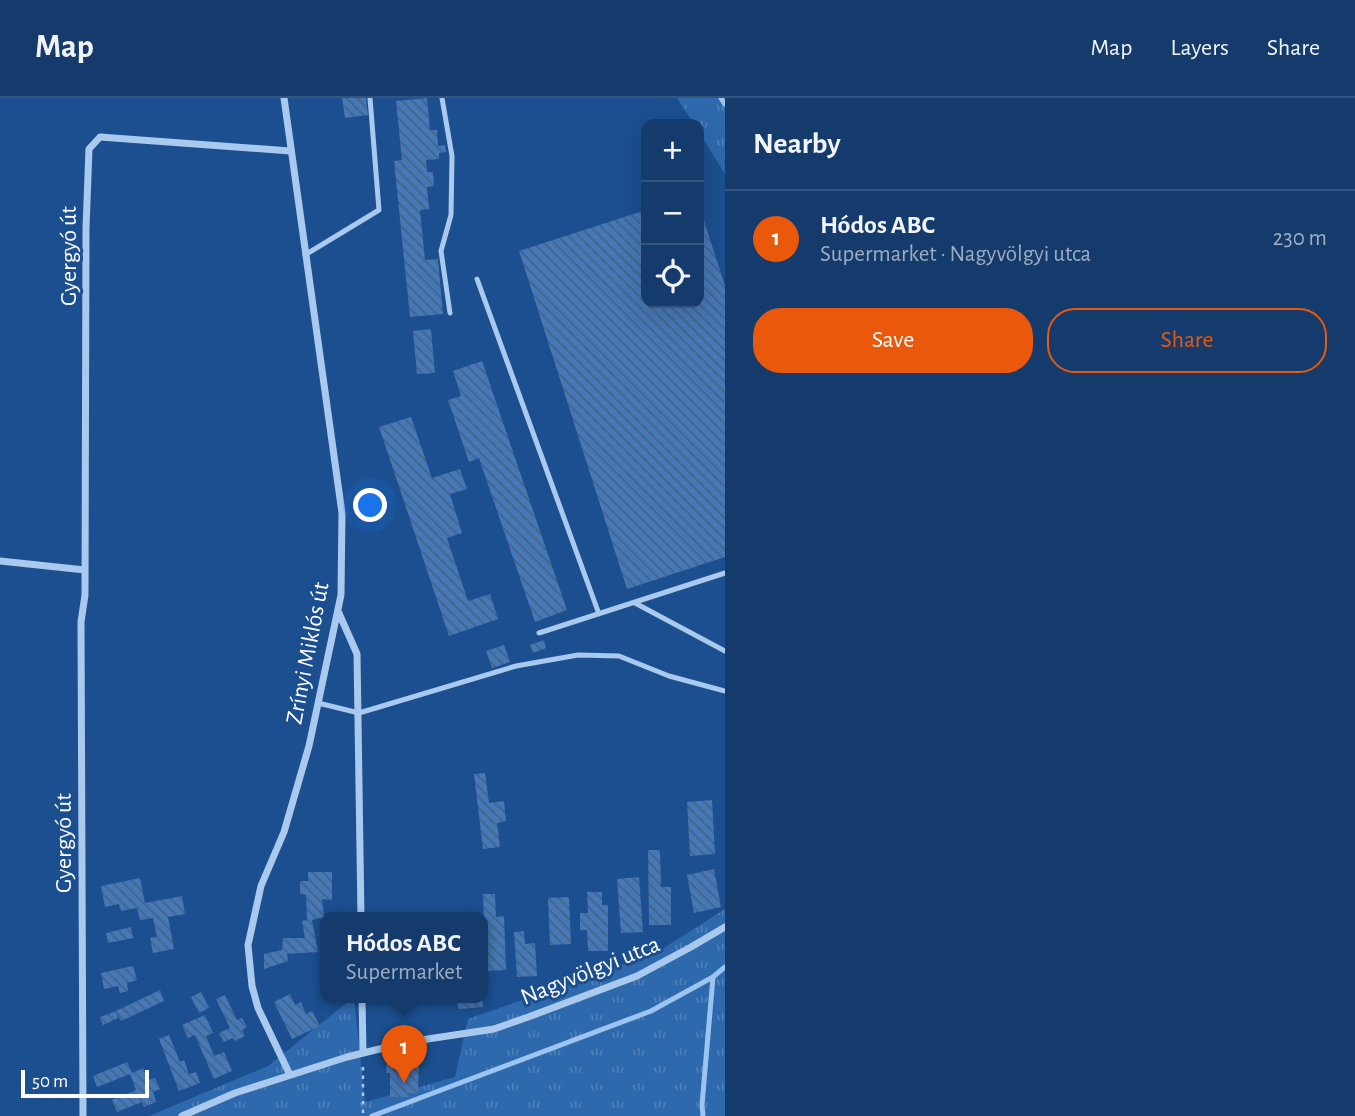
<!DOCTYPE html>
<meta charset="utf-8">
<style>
:root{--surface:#143b6b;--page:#214673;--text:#f1f3f6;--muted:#9dadc1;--line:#33557e;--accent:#ea580c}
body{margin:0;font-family:"Alegreya Sans",sans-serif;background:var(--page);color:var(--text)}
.controls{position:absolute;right:21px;top:21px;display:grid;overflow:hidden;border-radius:14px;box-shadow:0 7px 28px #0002}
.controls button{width:63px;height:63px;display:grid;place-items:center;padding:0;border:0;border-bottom:2px solid var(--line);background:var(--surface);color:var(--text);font:35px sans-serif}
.scale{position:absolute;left:21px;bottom:18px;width:128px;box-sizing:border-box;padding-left:7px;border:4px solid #fff;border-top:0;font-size:19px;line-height:24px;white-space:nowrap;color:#fff;-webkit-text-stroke:5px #1b4f8f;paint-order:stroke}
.you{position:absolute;left:371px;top:408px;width:24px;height:24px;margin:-18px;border:5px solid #fff;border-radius:50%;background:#1a73e8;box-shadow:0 0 0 10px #1a73e833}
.badge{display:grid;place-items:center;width:46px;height:46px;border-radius:50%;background:var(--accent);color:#fff;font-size:23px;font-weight:700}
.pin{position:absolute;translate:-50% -58px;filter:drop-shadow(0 2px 4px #0008)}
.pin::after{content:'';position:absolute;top:37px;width:24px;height:21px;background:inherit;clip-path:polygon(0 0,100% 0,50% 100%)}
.popup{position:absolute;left:320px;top:814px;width:168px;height:91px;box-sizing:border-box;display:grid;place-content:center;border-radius:14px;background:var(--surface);filter:drop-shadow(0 2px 5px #0005);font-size:23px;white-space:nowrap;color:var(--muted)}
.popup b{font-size:26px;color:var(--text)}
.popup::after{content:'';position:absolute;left:50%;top:100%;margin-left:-14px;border:14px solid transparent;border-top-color:var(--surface)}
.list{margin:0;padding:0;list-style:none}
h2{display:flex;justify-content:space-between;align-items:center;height:91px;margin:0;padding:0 28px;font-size:30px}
h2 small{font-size:23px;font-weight:400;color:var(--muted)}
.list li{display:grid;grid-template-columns:46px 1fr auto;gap:21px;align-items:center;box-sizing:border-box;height:98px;padding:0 28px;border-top:2px solid var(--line)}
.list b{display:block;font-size:26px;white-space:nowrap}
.list p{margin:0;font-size:23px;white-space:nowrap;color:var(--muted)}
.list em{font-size:23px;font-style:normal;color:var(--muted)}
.actions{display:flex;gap:14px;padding:21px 28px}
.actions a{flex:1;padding:16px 0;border:2px solid var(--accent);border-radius:28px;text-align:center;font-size:24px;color:var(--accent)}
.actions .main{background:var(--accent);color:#fff}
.icon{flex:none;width:38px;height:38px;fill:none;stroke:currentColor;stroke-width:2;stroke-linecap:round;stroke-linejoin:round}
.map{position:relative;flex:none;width:725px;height:1018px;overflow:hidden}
header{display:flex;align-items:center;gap:42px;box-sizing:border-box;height:98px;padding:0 35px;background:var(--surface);border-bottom:2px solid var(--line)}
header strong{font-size:33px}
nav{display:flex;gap:38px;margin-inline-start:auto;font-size:24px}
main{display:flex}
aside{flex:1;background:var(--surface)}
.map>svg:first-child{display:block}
</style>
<header>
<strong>Map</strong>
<nav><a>Map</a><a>Layers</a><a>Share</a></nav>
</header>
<main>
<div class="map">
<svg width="725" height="1018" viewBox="0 0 725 1018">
<defs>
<pattern id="grass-tufts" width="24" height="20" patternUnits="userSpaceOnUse" patternTransform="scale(1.75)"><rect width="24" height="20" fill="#2e69ad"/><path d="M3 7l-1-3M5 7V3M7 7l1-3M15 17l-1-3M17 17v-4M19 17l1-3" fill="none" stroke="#4d80b9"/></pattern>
<pattern id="building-back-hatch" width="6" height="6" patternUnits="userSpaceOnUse" patternTransform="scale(1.75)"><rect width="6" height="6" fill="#4478b7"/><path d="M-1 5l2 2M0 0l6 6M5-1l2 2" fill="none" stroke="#486282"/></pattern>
</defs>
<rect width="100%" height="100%" fill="#1b4f8f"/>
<!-- grass -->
<path fill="url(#grass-tufts)" d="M677 0H725V76L699 34V26H694Z
M725 811V1018H149L268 968 354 899 365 1004 455 979 468 921 656 855Z"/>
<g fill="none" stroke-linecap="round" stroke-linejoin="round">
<!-- stream -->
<path stroke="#9cc4f0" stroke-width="5" d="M721 0 725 6
M372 1018 651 913 713 879 725 869
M703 1018 702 1007 713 879"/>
</g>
<!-- building -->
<path fill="url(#building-back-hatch)" d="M342 0H366L368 17 345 20Z
M427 0 430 32H437L438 48 445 47 446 54 439 55V61L426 62 427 74H433L434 88 427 89 429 111 420 112 425 162 438 161 443 216 410 219 394 63 402 62 396 3Z
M699 107 725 188V459L627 491 519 153 646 112V205H699Z
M431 231 435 275 417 276 413 233Z
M482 263 567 512 535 524 479 360 469 364 448 302 461 298 453 273Z
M411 319 432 380 460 371 467 391 450 396 462 435 447 440 468 503 490 496 498 521 449 538 379 329Z
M544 542 546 550 533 555 530 547Z
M504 547 510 564 492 570 486 553Z
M485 675 489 705 504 703 506 723 497 725 500 749 483 751 474 676Z
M712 702 715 756 690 758 687 704Z
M648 752H660L661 789H671V827H649Z
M714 771 721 809 694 815 687 777Z
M308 774H332V802L322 801 324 819 312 822 318 854 287 856 288 863 264 871V856L282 852 283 840H305L302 823 307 822 306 797 300 796V783H308Z
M639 779 643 834 621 835 617 781Z
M140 780 145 805 182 798 185 816 168 819 174 851 153 855 150 840 157 839 153 820 140 822 137 810 121 813 119 806 105 809 101 788Z
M587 794H602V807H608V853H588L587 832H580V815H588Z
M483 796H495L496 819 504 818 506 872 486 873Z
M569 799 571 846 550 847 548 800Z
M131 829 133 840 108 845 106 835Z
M524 833 525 846 535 845 537 878 517 879 514 834Z
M133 868 137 882 127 885 128 893 120 895 118 888 104 891 101 875Z
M160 892 164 903 121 923 116 913Z
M201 894 209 910 199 915 191 899Z
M290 896 295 907 301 904 306 916 312 913 320 928 292 941 274 904Z
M225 897 237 922 242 920 247 929 242 932 245 938 235 943 233 940 224 944 219 935 230 930 216 901Z
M457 899H482L483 909 458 911Z
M116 913 118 920 103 927 100 919Z
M205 917 213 935 206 938 214 958 224 954 232 973 214 981 195 937 188 940 182 927Z
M169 937 180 964 184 962 189 976 196 974 200 985 179 993 159 941Z
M387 962H419L418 995H408V999H390V975H386Z
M127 964 132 975 143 970 148 982 155 980 160 991 153 994 156 1004 144 1009 142 1004 117 1014 112 1002 136 992 130 976 97 989 93 978Z"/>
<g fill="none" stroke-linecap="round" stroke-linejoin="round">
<!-- path -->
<path stroke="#a9c9ee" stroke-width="2.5" stroke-dasharray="3.5 5" stroke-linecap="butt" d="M363 969V1018"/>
<!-- service -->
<path stroke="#a9c9ee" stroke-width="5" d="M442 0 452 58 451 117 441 153 450 215
M305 157 379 112 370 0
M477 181 599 516
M635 505 725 553
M539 535 725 475
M318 605 359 615 516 568 578 557 619 558 669 578 725 593"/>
<!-- minor -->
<path stroke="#a9c9ee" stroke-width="7" d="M284 0 342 415 341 497 309 648 284 734 261 788 248 847 252 888 258 910 290 977
M0 463 85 472
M338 513 357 556 361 819
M362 899 363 955
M83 1018 81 524 85 497 86 130 89 51 100 39 290 53
M182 1018 235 995 347 959 408 944 494 931 531 918 637 878 691 849 725 829"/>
</g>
<g text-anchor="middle" stroke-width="6" stroke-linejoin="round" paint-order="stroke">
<!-- street labels -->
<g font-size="24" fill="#fff" stroke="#1b4f8f">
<text transform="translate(68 158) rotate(-90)" y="8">Gyergyó út</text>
<text transform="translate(307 555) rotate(-79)" y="8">Zrínyi Miklós út</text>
<text transform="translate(63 745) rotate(-90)" y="8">Gyergyó út</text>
<text transform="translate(590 872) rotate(-22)" y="8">Nagyvölgyi utca</text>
</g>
</g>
</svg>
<div class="controls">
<button>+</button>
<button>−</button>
<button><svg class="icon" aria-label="locate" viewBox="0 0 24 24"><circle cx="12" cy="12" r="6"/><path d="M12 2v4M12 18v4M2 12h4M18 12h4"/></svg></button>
</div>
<div class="scale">50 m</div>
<div class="you"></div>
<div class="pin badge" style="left:404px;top:985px">1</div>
<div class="popup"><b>Hódos ABC</b>Supermarket</div>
</div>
<aside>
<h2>Nearby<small></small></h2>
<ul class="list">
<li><span class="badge">1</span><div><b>Hódos ABC</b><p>Supermarket · Nagyvölgyi utca</p></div><em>230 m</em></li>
</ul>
<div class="actions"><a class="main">Save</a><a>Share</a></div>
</aside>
</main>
